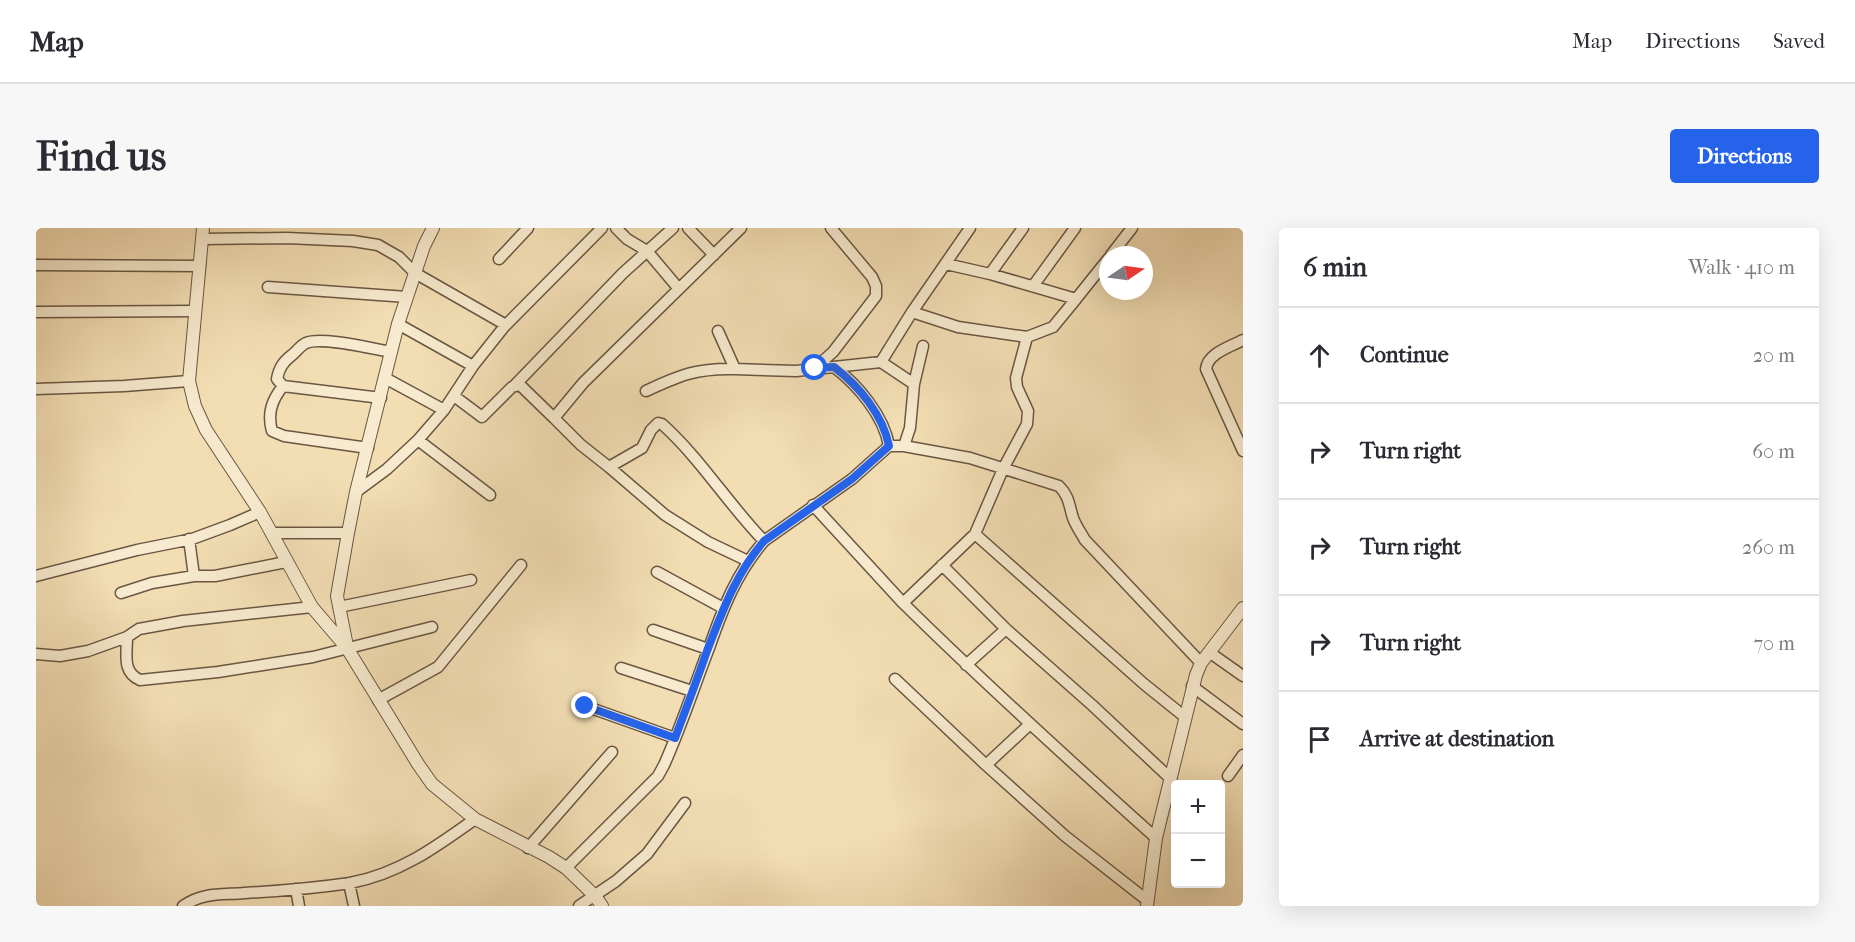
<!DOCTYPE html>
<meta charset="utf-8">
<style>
:root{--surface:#fff;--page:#f7f7f7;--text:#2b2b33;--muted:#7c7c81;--line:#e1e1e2;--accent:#2563eb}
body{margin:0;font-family:"IM FELL French Canon",serif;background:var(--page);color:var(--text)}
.controls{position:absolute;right:18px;bottom:18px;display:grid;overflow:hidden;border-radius:6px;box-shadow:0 6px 24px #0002}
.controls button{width:54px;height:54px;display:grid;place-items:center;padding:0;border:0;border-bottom:2px solid var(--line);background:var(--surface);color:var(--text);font:30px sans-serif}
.compass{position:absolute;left:1063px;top:18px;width:54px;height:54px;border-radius:50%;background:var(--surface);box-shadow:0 6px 24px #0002;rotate:77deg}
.stop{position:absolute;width:18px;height:18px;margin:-14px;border:4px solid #2563eb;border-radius:50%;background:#fff}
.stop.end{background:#2563eb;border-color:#fff;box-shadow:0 2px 6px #0008}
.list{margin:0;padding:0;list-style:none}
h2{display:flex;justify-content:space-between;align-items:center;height:78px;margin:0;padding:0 24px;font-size:26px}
h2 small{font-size:20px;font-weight:400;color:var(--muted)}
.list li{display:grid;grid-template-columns:39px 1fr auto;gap:18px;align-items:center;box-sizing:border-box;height:96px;padding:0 24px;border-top:2px solid var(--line)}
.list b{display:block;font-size:22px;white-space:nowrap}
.list em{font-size:20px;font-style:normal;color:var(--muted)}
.icon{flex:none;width:33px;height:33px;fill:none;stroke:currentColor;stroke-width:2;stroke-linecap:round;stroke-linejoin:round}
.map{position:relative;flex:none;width:1207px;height:678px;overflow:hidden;border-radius:6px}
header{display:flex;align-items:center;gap:36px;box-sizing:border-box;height:84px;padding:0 30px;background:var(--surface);border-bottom:2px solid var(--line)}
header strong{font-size:28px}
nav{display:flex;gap:33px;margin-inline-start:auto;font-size:21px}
.intro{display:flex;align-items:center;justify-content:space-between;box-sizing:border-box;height:144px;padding:0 36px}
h1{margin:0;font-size:42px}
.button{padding:15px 27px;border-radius:6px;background:var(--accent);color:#fff;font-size:21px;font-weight:700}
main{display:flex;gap:36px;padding:0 36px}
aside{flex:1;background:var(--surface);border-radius:6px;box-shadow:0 6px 24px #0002}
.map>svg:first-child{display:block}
</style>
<header>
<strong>Map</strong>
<nav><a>Map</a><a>Directions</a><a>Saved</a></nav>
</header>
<div class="intro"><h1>Find us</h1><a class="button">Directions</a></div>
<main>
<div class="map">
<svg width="1207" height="678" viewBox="0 0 1207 678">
<rect width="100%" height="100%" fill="#f3deb4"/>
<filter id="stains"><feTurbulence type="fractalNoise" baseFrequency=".00333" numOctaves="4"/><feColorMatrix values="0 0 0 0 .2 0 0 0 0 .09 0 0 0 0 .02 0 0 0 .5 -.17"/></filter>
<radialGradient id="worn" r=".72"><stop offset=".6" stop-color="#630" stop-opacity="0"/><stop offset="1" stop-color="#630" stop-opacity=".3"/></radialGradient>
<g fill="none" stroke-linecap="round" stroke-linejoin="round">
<defs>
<path id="minor" d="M580 0 591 11 611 23 643 61
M652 0 678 27
M167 11 251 10 317 13 342 17 363 29 379 45 470 97
M1075 27 1096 0
M463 31 492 0
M910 36 954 46 1040 71 1072 31
M0 37 164 38
M954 46 987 0
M997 58 1039 0
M232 59 371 69
M0 84 158 83
M876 84 934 0
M362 96 437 138
M682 103 699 141 760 143 845 134 878 156 874 200 868 218
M991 109 980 150 981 159 992 183 991 196 967 241 939 306 867 375C949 456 1034 533 1120 610
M1207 112C1194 119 1172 125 1170 141L1207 223
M845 134 876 84 922 99 991 109 1017 99 1040 71
M798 139C822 157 848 188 853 218
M779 140 797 124 840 68V58L836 49 795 0
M349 150 408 182
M878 156 887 118
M479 157 587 45 637 0
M247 158 345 170
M0 161 88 158 153 153
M610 163C644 147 661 140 699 141
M418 168 446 189 476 159 484 157 518 190 547 155 705 0
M518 190 545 217 573 239 606 220 615 202 622 195 626 196C665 231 692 276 728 313
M382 212 454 267
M332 220 248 208 236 203C231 185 236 172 247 158L241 151C243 140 247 134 256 127 260 124 265 117 270 115 286 108 337 121 355 124
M573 239 629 287 672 314 712 333
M320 264 351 241 382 212 408 182 437 138 468 99 566 0
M777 277 867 375
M235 305H312
M939 306 1108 456 1149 489
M153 311 158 348
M906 337 970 401 1056 477 1135 551
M621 344 687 380
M0 348 101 322 156 311 194 297 224 284
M85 365 116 355 158 348H179L250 334
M276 379 147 393 103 401 91 409C91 427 86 444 104 452L182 444 277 429 396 399
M303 379 435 352
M617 402 672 421
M1173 424 1207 448
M0 426 24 428 52 423 91 409
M930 437 970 401
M585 440 656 463
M859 451 950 537 1029 608 1112 673
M1156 458 1207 496
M342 472 402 439 485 337
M549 478 639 510
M950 537 994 496
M1192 548 1207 527
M492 620 576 524
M530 640 622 548 628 537C645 499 658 459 673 420 687 380 700 346 728 313L816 251 853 218H868L934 230 1023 258C1033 268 1033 277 1037 290 1040 298 1045 305 1049 312L1165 435
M313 655 318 678
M260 661 263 678
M147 678C167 664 186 667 209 665 244 663 280 660 314 655 363 646 400 619 439 591
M543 678 580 653 611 626 649 575"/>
<path id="tertiary" d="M167 0 153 153 159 178 170 202 224 284 276 379 311 420 382 536 396 556 439 591 513 629 530 640 559 668 566 678
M311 418 301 368 312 305 320 264 362 96 388 18 397 0
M1111 678 1120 610 1160 447 1165 435 1207 380"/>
</defs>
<!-- minor casing -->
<use href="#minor" stroke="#6a5643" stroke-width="13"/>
<!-- tertiary casing -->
<use href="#tertiary" stroke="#6a5643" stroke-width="14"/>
<!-- minor -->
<use href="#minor" stroke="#f7eace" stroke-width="10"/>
<!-- tertiary -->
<use href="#tertiary" stroke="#f7eace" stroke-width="12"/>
</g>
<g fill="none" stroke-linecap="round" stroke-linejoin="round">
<!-- route -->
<path stroke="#2563eb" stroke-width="8" d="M549 478 639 510C650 481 661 452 671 423 687 382 699 347 728 313L816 251 853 218C847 187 823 158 798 139L779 140"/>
</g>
<rect width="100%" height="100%" filter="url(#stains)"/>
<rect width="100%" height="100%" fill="url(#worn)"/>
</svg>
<div class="controls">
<button>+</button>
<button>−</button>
</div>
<svg class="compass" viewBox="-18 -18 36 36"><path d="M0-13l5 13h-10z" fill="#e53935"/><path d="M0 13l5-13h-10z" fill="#7c7c81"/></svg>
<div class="stop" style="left:779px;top:140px"></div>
<div class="stop end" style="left:549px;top:478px"></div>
</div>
<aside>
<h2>6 min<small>Walk · 410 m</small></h2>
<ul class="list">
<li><svg class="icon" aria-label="ahead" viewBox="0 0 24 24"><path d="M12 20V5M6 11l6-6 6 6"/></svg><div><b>Continue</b></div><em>20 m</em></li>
<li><svg class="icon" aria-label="right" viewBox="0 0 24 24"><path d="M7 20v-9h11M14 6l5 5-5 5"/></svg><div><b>Turn right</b></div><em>60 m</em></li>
<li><svg class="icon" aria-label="right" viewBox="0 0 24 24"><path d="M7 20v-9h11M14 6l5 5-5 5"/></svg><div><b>Turn right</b></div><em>260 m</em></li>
<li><svg class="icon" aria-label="right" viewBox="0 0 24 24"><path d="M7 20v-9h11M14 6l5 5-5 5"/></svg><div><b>Turn right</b></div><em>70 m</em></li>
<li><svg class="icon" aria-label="arrive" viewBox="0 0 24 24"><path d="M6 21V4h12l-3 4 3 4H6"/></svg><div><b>Arrive at destination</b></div></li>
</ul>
</aside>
</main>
